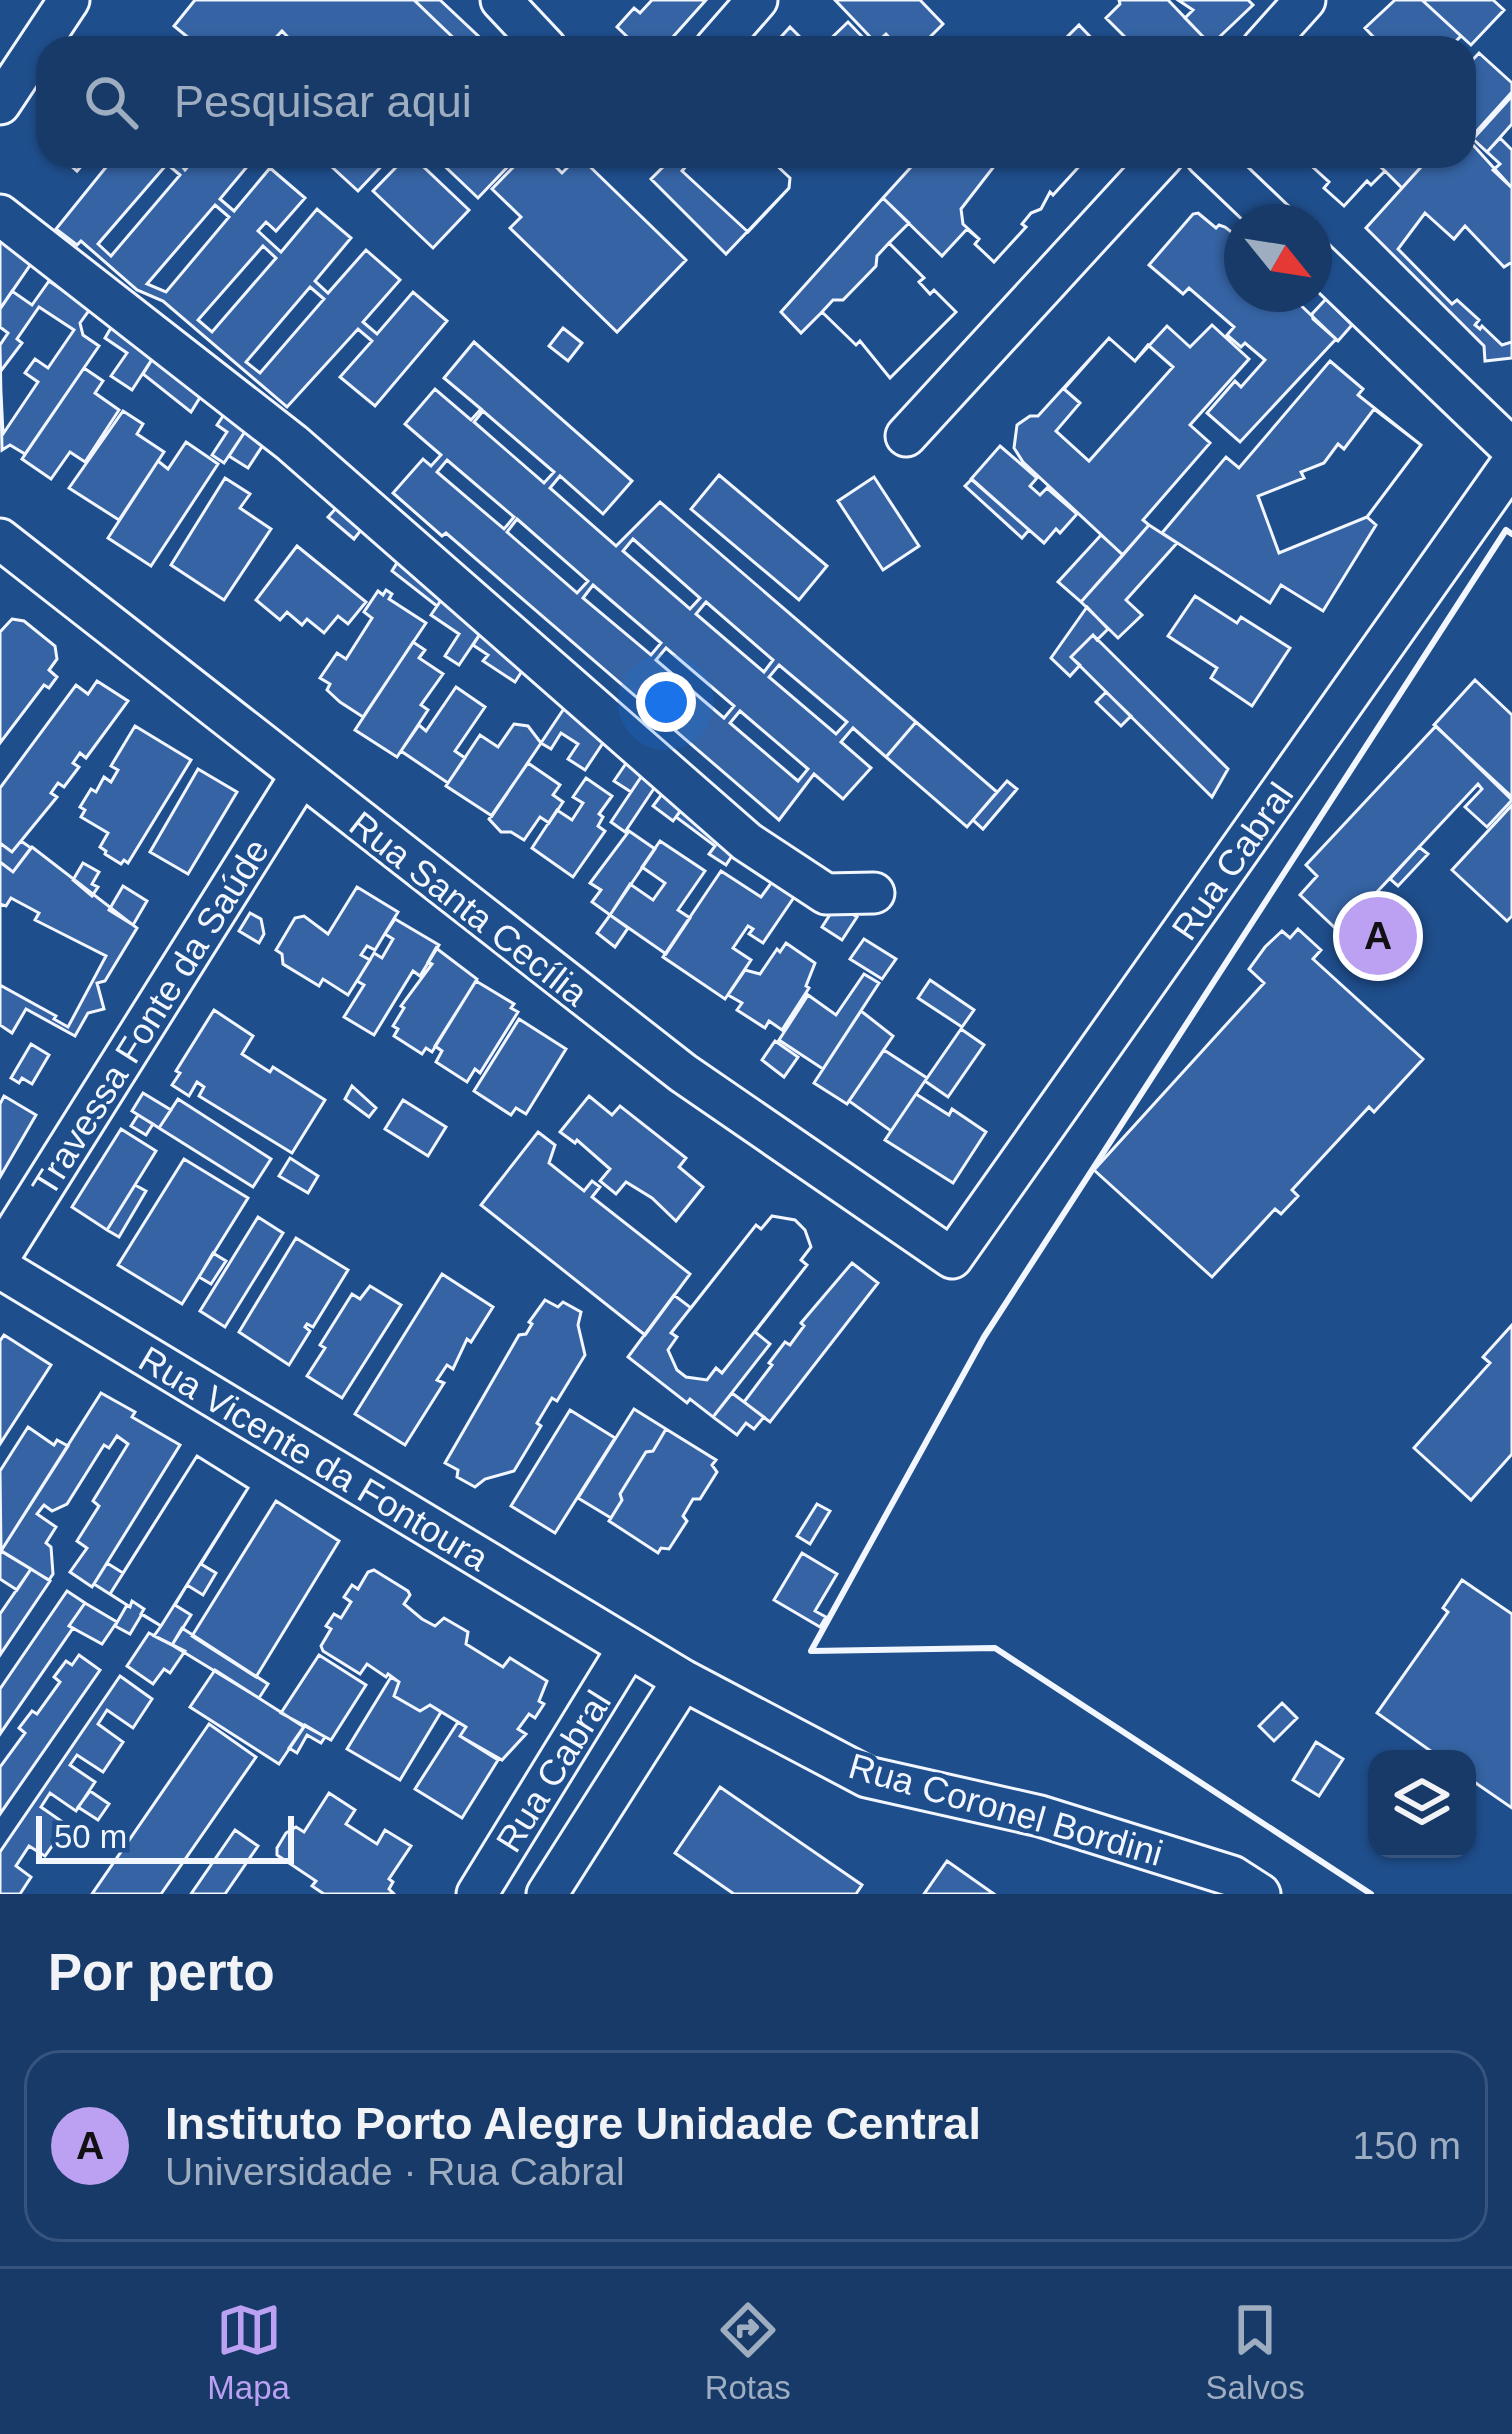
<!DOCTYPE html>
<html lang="pt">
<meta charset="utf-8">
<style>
:root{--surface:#173a69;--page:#20416f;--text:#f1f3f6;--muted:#9eadc0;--line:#36547d;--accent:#bca0f2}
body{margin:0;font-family:Arial,sans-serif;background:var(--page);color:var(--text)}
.controls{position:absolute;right:36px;bottom:36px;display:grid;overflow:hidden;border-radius:24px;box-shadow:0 3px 9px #0004}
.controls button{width:108px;height:108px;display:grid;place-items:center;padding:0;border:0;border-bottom:3px solid var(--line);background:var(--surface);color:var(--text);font:60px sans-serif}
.compass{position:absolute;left:1224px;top:204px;width:108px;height:108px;border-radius:50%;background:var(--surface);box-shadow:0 3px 9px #0004;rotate:120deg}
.scale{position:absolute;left:36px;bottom:30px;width:258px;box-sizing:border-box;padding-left:12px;border:6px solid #f2f6ff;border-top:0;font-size:33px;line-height:42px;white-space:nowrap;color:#f2f6ff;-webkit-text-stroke:9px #1f4e8c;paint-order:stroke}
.you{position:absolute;left:666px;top:702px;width:42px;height:42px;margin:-30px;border:9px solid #fff;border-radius:50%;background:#1a73e8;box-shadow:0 0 0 18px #1a73e833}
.badge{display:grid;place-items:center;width:78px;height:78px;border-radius:50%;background:var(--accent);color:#111;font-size:39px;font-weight:700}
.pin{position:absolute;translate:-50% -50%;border:6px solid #fff;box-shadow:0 3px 12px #0006}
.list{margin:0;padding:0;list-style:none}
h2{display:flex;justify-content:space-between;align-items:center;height:156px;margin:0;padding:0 48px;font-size:51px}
h2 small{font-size:39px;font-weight:400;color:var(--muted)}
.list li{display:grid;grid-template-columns:78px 1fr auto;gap:36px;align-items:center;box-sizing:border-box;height:192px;margin:0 24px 24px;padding:0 24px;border:3px solid var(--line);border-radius:36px}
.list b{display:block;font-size:45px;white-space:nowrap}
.list p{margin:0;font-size:39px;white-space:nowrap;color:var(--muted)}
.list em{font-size:39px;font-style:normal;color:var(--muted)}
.icon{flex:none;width:66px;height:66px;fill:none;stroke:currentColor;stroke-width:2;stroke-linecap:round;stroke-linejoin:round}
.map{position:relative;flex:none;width:1512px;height:1894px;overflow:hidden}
.search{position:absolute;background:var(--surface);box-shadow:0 3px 9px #0004;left:36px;right:36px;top:36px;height:132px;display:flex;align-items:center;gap:30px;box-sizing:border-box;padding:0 42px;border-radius:36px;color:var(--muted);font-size:45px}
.sheet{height:372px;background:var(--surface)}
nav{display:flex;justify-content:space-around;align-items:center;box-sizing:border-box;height:168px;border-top:3px solid var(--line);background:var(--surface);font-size:33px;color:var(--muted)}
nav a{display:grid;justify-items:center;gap:6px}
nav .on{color:var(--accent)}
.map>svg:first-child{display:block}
</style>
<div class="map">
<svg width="1512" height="1894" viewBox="0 0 1512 1894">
<rect width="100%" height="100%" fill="#1f4e8c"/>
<!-- building -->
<path fill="#3563a3" stroke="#f2f6ff" stroke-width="3" fill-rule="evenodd" d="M195 0H414L464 48H298L282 31 266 48H201L174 26Z
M414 0H440L491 48H464Z
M652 0H706L663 48H639L617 27 634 8 640 13Z
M835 0H920L943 24 919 48H899L886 34 876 43Z
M1168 0 1211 45 1214 48H1136L1106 18 1120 4 1119 0Z
M1178 0H1248L1253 5 1211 45 1185 18 1193 10Z
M1395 0H1422L1461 36 1449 48H1384L1365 28Z
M1422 0H1493L1504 10 1471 45Z
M848 22 873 48H821Z
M1079 25 1101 48H1056Z
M790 27 803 40 796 48H771Z
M1479 53 1512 83V92L1474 134 1464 125V69Z
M1512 96V124L1487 152 1473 139Z
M1464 135 1512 188V358L1485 361 1484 346 1366 228 1431 156H1464Z
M1500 138 1512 150V188L1493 170 1500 164 1487 152Z
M60 156H90L77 171Z
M115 156H174L185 170 197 156H256L220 199 234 211 270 168 305 198 276 231 266 222 258 231 281 252 317 209 351 238 315 281 328 293 366 250 400 280 363 322 377 334 413 292 447 321 375 406 340 377 372 341 358 329 287 407 163 301 137 290 81 241 77 245 56 229ZM167 164 180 175 111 256 98 244ZM215 205 229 217 166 292 147 284ZM263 246 276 258 212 332 198 320ZM310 287 324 299 260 373 246 362Z
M320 156H391L358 191Z
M407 156H412L469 210 433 248 373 191Z
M434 156H518L478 198Z
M524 156H545L562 173 579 156 686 260 617 332 510 228 521 217 492 189Z
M674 156H778L773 162 790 178 789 188 726 254 651 179Z
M695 156H778L773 162 790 178 789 188 748 232 682 171Z
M921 156H1080L1085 160 1053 195 1050 192 1041 209 1031 213 1022 224 1026 227 994 262 975 244 979 239 967 229 942 256 883 198Z
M1002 156H1080L1085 160 1053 195 1050 192 1041 209 1031 213 1022 224 1026 227 994 262 975 244 979 239 963 224 961 209Z
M1292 156H1411L1421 167 1402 188 1385 171 1371 185 1367 181 1344 206 1324 188 1329 182 1306 161 1302 165Z
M1292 156H1368L1385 171 1371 185 1367 181 1344 206 1324 188 1329 182 1306 161 1302 165Z
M883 198 909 223 889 243 924 278 919 282 930 294 934 290 956 312 890 378 860 341 856 345 822 312 801 333 781 312Z
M1198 213 1216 228 1219 225 1225 227 1242 240V294H1289L1336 339 1240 442 1207 413 1235 381 1241 387 1265 360 1245 343 1241 347 1227 335 1234 327 1189 288 1183 294 1149 265 1193 214Z
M1425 213 1454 239 1465 226 1504 267 1512 262V342L1502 345 1482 326 1480 329 1475 325 1479 320 1457 300 1452 304 1398 249Z
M0 237 35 258 0 309Z
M889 243 924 278 919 282 930 294 934 290 956 312 890 378 860 341 856 345 822 312 833 300H843L876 266 877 256Z
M49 281 90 309 80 323 83 335 99 346 25 454 10 445 2 450 0 345 8 333 0 327V309L12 291 32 305Z
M1326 299 1352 325 1338 341 1313 319 1312 314Z
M39 307 74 330 48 368 35 359 25 373 38 382 3 434 0 372 22 343 17 339Z
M115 321 156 353 132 390 111 376 127 353 105 338Z
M1212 325 1249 359 1190 425 1210 443 1143 520 1149 525 1123 555 1023 462 1014 448 1017 425 1030 416H1038L1109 338 1135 361 1167 326 1190 347Z
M563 328 582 343 568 361 549 346Z
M1109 338 1135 361 1148 345 1173 367 1089 461 1056 431 1080 403 1064 389Z
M474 342 632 481 603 514 560 476 550 488 616 546 660 502 916 722 886 757 853 728 841 742 871 768 843 799 814 774 779 820 446 533 442 536 393 493 423 459 431 466 441 455 405 424 435 389 471 420 481 409 444 378ZM483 411 554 472 544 483 474 422ZM447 460 514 517 504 529 437 472ZM517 519 588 581 577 593 507 532ZM633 539 700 598 690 609 623 551ZM593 585 661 643 651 655 583 598ZM706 602 773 660 764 672 696 614ZM666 648 734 706 724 718 656 660ZM779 665 847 722 836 734 769 677ZM740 711 808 769 798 781 730 723Z
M156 353 204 391 191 412 143 374Z
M1330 361 1363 389 1358 395 1421 445 1367 517 1376 525 1323 611 1281 585 1270 603 1162 533 1226 457 1239 468Z
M84 368 103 381 95 393 119 410 85 462 70 452 51 479 22 459Z
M1374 409 1421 445 1367 517 1279 553 1258 496 1304 478 1301 472 1324 463 1338 444 1344 449Z
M227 410 248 427 224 463 212 455 227 432 217 425Z
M123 411 143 424 137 434 164 452 119 520 69 488Z
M248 427 265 442 248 468 229 456Z
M186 442 218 464 151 566 108 538 158 461 168 469Z
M1000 446 1037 478 1030 486 1040 495 1047 488 1077 514 1060 533 1056 529 1044 543 971 479Z
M719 475 827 566 799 600 691 509Z
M874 477 919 546 883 570 838 501Z
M225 478 250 494 240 508 271 529 224 600 171 565Z
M972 479 1029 530 1022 538 965 486Z
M340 504 365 525 354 539 328 517Z
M1149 525 1177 543 1126 600 1142 615 1118 638 1081 602Z
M1101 535 1123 555 1081 602 1058 582Z
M297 546 366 602 348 624 338 616 324 633 307 619 302 625 287 612 280 620 256 600Z
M402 555 448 590 437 606 392 571Z
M386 590 392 594 389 599 426 623 363 717 340 702 327 690 330 684 320 678 337 653 346 659 372 618 364 612 378 591 383 595Z
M448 590 488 622 459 665 445 656 459 634 431 615Z
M1195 596 1237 623 1241 617 1290 648 1252 706 1211 678 1217 668 1168 636Z
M1087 607 1108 629 1097 640 1093 635 1071 657 1080 665 1070 676 1051 658Z
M12 619 24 621 55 646 57 659 49 670 57 677 49 688 44 685 0 743V632Z
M488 622 526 665 515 682 483 661 488 655 473 645Z
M1093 635 1228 769 1212 797 1071 657Z
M413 642 425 650 419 658 443 674 421 705 428 710 397 757 355 730Z
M1475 680 1512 715V797L1434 725Z
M97 681 128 701 86 758 80 753 73 763 79 767 64 787 58 783 51 793 57 797 12 852 0 843V788L76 685 88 694Z
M456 687 485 707 455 751 465 758 448 783 401 751 419 725 426 731Z
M1106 692 1131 716 1121 726 1096 702Z
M571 698 613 728 585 770 568 759 578 744 561 733 551 749 541 743Z
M916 722 997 792 967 827 886 757Z
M514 724 528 726 541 743 492 816 446 786 480 735 498 747Z
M135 726 191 760 128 863 124 860 121 864 105 854 106 851 100 847 108 833 81 817 85 810 80 807 91 789 96 792 104 777 111 782 118 770 111 766Z
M1436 726 1512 800 1487 827 1465 807 1482 789 1478 784 1377 892 1386 901 1349 941 1300 895 1317 876 1306 865Z
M627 762 643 774 631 792 614 781Z
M528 763 560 785 553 795 563 802 549 823 540 817 524 840 511 832H501L489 819Z
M198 769 237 792 188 874 150 852Z
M643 774 657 784 625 832 611 822Z
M586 778 612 796 599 814 603 817 598 826 605 831 573 877 532 848 557 810 572 820 583 803 573 797Z
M1007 781 1017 789 983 829 973 820Z
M665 790 685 805 673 821 653 806Z
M685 804 737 848 726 865 709 854 715 846 676 817Z
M1512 805V916L1507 921 1452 870Z
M629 831 655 849 610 915 592 902 601 890 590 883Z
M21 841 31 848 13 872 0 862V843L12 852Z
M660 841 705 871 678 910 690 918 666 954 610 915 630 884 653 900 665 883 642 867Z
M32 847 137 928 105 981 97 983 104 1009 88 1013 75 1036 26 1009 12 1033 0 1025V862L13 872Z
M1419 847 1428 854 1398 886 1390 879Z
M83 863 99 872 92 884 98 887 92 896 73 880Z
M721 871 761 897 777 875 799 890 763 943 749 934 753 929 748 926 733 948 751 960 725 999 663 957Z
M123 886 147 901 133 925 109 910Z
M357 887 398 912 375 950 367 946 361 955 370 960 348 995 323 979 319 986 283 964 282 954 276 950 295 918 304 916 328 934Z
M11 898 39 913 35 920 106 956 68 1027 54 1019 56 1016 0 985V904L6 906Z
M1383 905 1390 911 1379 922 1385 927 1376 936 1381 941 1370 953 1352 938Z
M843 908 857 917 842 940 822 927 833 910 839 913Z
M250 913 261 919 264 934 259 943 239 931Z
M610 915 628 928 615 947 597 933Z
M395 919 439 945 420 976 413 971 374 1035 344 1017 364 985 357 981 374 953 382 958 393 939 385 934Z
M1298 929 1321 950 1313 959 1423 1059 1374 1112 1369 1107 1292 1190 1298 1196 1281 1214 1275 1209 1212 1277 1094 1170 1264 983 1249 969 1265 947 1282 931 1290 938Z
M864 939 896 959 882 979 850 959Z
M786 943 815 963 806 986 809 988 782 1030 769 1021 765 1028 737 1010 742 1003 728 995 745 970 760 974 777 949 780 952Z
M436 948 477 979 432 1052 426 1048 422 1054 394 1036 398 1029 393 1026 404 1008 401 1006 432 964 428 962Z
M864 974 879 983 823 1069 779 1040 808 995 836 1015Z
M930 980 974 1010 962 1027 918 998Z
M476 981 514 1004 511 1008 518 1012 480 1073 475 1069 467 1082 436 1062 442 1051 435 1046Z
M214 1010 253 1036 242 1054 270 1072 273 1067 325 1100 292 1153 199 1096 204 1087 197 1082 189 1096 172 1085 180 1073 176 1071Z
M861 1011 893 1036 847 1104 814 1083Z
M519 1019 566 1049 526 1114 516 1108 511 1115 474 1091Z
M961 1029 984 1045 948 1097 925 1081Z
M775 1041 798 1057 784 1077 762 1060Z
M31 1044 49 1055 32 1084 22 1078 19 1083 11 1078Z
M884 1050 927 1078 891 1131 849 1101Z
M352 1086 376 1108 369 1117 345 1099Z
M143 1093 171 1110 159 1128 132 1111Z
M916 1094 949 1115 952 1109 986 1132 953 1183 885 1140Z
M4 1096 36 1115 0 1177V1104Z
M589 1096 612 1115 620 1106 686 1158 679 1167 703 1187 676 1221 652 1198 626 1182 616 1194 600 1181 610 1169 577 1140 575 1143 560 1132Z
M178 1099 271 1159 253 1187 159 1128Z
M403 1100 446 1127 428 1156 385 1129Z
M138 1115 153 1124 146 1135 131 1126Z
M121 1129 156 1151 107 1230 72 1207Z
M538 1132 555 1145 549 1163 584 1191 592 1181 600 1187 592 1197 690 1274 645 1335 481 1205Z
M290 1158 318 1176 308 1193 279 1176Z
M184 1159 248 1198 182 1304 118 1265Z
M135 1185 146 1191 119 1237 107 1230Z
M772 1216 795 1220 805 1230 811 1247 801 1260 807 1265 755 1332 770 1344 713 1417 690 1399 687 1403 628 1357 674 1295 691 1308 756 1225 761 1229Z
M772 1216 795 1220 805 1230 811 1247 801 1260 807 1265 722 1373 716 1368 707 1380 686 1377 677 1370 668 1350 677 1337 671 1333 756 1225 761 1229Z
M258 1217 283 1233 225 1327 200 1311Z
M296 1238 348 1270 313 1327 307 1324 305 1327 310 1331 289 1365 239 1332Z
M213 1253 226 1261 211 1284 199 1277Z
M852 1263 878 1283 770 1422 744 1402 772 1365 769 1363 785 1342 790 1345 804 1326 801 1323Z
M442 1274 493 1307 471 1342 467 1339 453 1369 447 1365 437 1380 444 1383 405 1445 355 1414Z
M370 1286 401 1305 342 1398 307 1376 325 1348 320 1345 352 1294 360 1299Z
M545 1300 558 1307 563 1302 581 1312 578 1325 585 1355 557 1401 552 1398 537 1423 541 1426 514 1471 485 1479 475 1487 457 1477 458 1470 445 1463 519 1335 526 1334 532 1324 529 1322Z
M1512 1325V1454L1471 1500 1414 1448 1490 1363 1483 1357Z
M4 1335 51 1365 0 1444V1341Z
M101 1393 135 1412 132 1417 180 1445 92 1587 70 1572 87 1548 77 1541 99 1506 93 1501 128 1444 117 1436 109 1448 104 1445 67 1504 52 1511 44 1505 37 1514 56 1527 46 1543 51 1547 53 1574 49 1580 1 1551Z
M732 1393 764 1417 754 1429 746 1423 737 1435 713 1417Z
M634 1409 666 1429 653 1451 646 1452 620 1494 622 1500 611 1518 578 1498Z
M570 1410 615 1438 555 1533 511 1506Z
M28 1427 54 1445 57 1440 68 1446 1 1551 0 1471Z
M666 1429 716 1460 712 1465 717 1472 700 1499H693L683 1516 687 1521 669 1549 661 1548 658 1553 609 1521 622 1500 620 1494 646 1452 653 1451Z
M197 1456 248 1488 161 1626 141 1614 144 1609 132 1601 130 1607 110 1594Z
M197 1456 248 1488 201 1564 216 1573 203 1595 187 1585 175 1605 191 1615 172 1645 154 1636 161 1626 142 1614 130 1634 115 1626 127 1605 94 1584 107 1563 123 1573Z
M276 1501 339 1541 256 1677 192 1636Z
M817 1504 830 1511 810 1544 797 1536Z
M0 1550 31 1569 17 1590 0 1579Z
M802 1553 837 1574 815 1611 826 1617 820 1627 774 1600Z
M31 1569 50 1581 0 1655V1614Z
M374 1570 408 1591 410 1595 404 1604 422 1619 435 1626 444 1618 468 1632 466 1644 503 1667 510 1658 547 1681 539 1701 544 1704 535 1718 529 1714 518 1729 526 1734 502 1760 460 1736 466 1727 430 1705 420 1711 394 1696 399 1682 388 1674 386 1677 367 1664 360 1674 323 1651 321 1646 331 1629 326 1626 334 1614 341 1618 351 1602 344 1597 352 1585 358 1589 368 1572Z
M1462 1580 1512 1614V1808L1467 1777V1759H1442L1377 1713 1448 1612 1443 1608Z
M67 1591 85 1603 69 1626 73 1628 0 1734V1689Z
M85 1603 117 1622 102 1644 69 1626Z
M182 1628 268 1684 259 1698 172 1645Z
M149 1633 185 1651 170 1673 164 1669 153 1684 127 1666Z
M79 1655 100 1670 0 1814V1767L25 1733 19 1728 32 1711 37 1714 60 1682 54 1677 66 1661 72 1665Z
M319 1655 366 1685 331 1740 281 1713Z
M215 1670 304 1727 279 1764 190 1707Z
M120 1676 152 1699 133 1728 107 1710 98 1724 123 1742 103 1772 77 1755 70 1765 95 1782 76 1811 50 1793 41 1807 67 1825 45 1856 29 1846 16 1866 31 1877 20 1894H0V1852Z
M391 1677 399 1682 394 1696 420 1711 430 1705 441 1712 400 1780 347 1749Z
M1282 1703 1297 1718 1274 1741 1259 1726Z
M458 1722 466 1727 460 1736 498 1760 462 1818 415 1789Z
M209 1724 256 1757 161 1894H92Z
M305 1725 325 1737 321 1743 307 1735 297 1753 289 1748Z
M1316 1742 1343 1759 1319 1796 1293 1780Z
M720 1787 862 1885 856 1894H734L675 1853Z
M90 1791 109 1804 98 1820 78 1807Z
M329 1793 355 1810 346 1824 377 1844 385 1830 411 1846 389 1879 393 1882 389 1889 394 1894H324L312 1886 316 1881 277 1855V1848L286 1833 296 1827 304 1832Z
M235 1830 258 1846 225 1894H191Z
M947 1861 994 1894H924Z"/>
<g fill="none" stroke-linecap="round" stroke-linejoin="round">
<defs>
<path id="minor" d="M501 0 546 48
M715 48 757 0
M1262 48 1305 0
M0 104 69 0
M1206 156 1275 222
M0 215 292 443 747 842 826 894 874 893
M1314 259 1512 449
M906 436 1163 156
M0 539 683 1073 952 1258 1512 463
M0 1256 300 777
M0 1268 683 1680 867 1777 1040 1816 1232 1876 1260 1894
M477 1894 628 1648
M547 1894 683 1680"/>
</defs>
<!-- minor casing -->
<use href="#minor" stroke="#f2f6ff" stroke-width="45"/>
<!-- minor -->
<use href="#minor" stroke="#1f4e8c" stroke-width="39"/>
<!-- wall -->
<path stroke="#f2f6ff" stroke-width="6" d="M1371 1894 995 1648 811 1651 984 1337 1506 530 1512 534"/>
</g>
<g text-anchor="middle" stroke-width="9" stroke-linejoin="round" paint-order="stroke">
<!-- street labels -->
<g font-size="36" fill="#f2f6ff" stroke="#1f4e8c">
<text transform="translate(1232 861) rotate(-55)" y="13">Rua Cabral</text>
<text transform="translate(469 908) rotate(38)" y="13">Rua Santa Cecília</text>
<text transform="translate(150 1017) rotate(-58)" y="13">Travessa Fonte da Saúde</text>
<text transform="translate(314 1458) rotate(31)" y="13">Rua Vicente da Fontoura</text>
<text transform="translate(553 1771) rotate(-58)" y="13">Rua Cabral</text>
<text transform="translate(1006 1809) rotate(16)" y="13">Rua Coronel Bordini</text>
</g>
</g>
</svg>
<div class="controls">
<button><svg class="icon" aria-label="layers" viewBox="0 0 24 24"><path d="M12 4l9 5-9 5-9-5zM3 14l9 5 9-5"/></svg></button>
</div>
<svg class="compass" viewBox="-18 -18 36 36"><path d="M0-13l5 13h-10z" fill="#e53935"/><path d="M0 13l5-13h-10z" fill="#9eadc0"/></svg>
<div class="scale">50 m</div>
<div class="you"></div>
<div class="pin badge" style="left:1378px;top:936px">A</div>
<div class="search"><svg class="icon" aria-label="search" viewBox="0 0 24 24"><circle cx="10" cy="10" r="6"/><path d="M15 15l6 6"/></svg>Pesquisar aqui</div>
</div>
<section class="sheet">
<h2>Por perto<small></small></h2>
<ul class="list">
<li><span class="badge">A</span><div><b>Instituto Porto Alegre Unidade Central</b><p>Universidade · Rua Cabral</p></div><em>150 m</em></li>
</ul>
</section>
<nav>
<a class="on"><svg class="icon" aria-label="map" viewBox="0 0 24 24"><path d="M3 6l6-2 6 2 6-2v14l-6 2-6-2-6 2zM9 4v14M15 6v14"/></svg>Mapa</a>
<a><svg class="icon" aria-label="directions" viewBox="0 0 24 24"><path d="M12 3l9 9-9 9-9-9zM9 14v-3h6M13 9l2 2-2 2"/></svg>Rotas</a>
<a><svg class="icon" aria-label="saved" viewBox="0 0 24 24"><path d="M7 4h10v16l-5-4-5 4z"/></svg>Salvos</a>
</nav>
